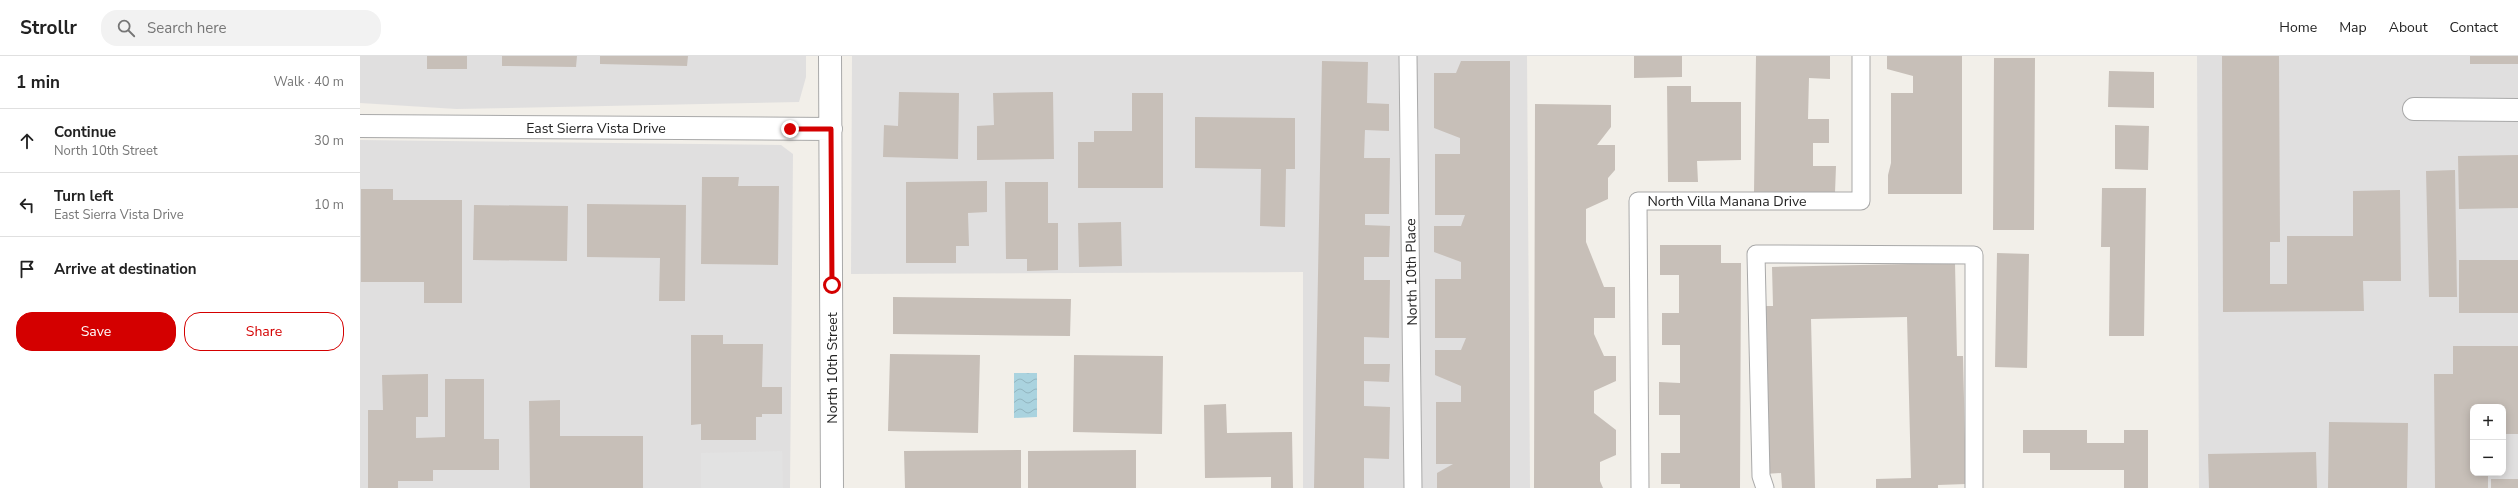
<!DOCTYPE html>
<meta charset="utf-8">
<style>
:root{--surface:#fff;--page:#f2f2f2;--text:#222;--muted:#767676;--line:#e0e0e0;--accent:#d40000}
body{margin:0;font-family:"Nunito Sans",sans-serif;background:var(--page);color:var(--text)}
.controls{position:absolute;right:12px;bottom:12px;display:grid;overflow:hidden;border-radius:8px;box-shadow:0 2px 10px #0003}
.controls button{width:36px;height:36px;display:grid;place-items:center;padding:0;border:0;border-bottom:1px solid var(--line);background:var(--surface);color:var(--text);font:20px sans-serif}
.stop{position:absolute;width:12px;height:12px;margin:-9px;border:3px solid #d40000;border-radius:50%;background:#fff}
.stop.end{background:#d40000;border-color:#fff;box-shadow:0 1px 4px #0008}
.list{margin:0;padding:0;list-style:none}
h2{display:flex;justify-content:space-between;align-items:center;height:52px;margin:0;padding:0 16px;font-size:17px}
h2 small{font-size:13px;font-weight:400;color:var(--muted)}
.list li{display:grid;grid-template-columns:26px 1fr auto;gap:12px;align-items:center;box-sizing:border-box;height:64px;padding:0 16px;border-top:1px solid var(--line)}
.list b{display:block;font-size:15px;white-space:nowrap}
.list p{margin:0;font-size:13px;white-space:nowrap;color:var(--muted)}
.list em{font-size:13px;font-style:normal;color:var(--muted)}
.actions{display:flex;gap:8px;padding:12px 16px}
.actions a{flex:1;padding:9px 0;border:1px solid var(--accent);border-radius:16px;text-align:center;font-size:14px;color:var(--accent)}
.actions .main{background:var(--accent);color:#fff}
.icon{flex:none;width:22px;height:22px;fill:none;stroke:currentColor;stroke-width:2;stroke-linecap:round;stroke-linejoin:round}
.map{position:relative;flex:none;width:2158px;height:432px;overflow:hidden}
header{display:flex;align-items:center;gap:24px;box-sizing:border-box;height:56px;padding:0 20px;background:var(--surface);border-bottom:1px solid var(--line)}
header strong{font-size:19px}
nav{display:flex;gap:22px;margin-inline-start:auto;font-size:14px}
.search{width:280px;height:36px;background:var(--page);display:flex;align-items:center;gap:10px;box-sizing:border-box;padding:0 14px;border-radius:16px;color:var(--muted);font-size:15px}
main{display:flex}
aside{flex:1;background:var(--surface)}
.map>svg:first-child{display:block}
</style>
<header>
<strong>Strollr</strong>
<div class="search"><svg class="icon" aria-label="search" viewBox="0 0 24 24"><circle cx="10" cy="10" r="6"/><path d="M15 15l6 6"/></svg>Search here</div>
<nav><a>Home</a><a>Map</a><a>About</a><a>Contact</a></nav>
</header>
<main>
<aside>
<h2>1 min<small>Walk · 40 m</small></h2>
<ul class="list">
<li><svg class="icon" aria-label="ahead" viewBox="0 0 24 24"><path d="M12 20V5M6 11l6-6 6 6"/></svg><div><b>Continue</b><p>North 10th Street</p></div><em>30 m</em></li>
<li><svg class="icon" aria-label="left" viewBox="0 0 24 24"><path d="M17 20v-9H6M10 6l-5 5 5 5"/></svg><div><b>Turn left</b><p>East Sierra Vista Drive</p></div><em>10 m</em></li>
<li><svg class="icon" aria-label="arrive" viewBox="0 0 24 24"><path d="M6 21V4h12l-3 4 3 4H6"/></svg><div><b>Arrive at destination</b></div></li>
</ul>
<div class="actions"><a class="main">Save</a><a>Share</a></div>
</aside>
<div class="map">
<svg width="2158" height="432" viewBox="0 0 2158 432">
<defs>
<pattern id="water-waves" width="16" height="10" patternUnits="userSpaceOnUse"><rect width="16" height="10" fill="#aad3df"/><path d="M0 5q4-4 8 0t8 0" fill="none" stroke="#92b5bf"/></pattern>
</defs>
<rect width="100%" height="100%" fill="#f2efe9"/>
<!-- residential -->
<path fill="#e0dfdf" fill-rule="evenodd" d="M0 0H446V21L439 46 96 53 0 47Z
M492 0H1167L1170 432H943V216L491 218Z
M1837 0H2158V432H1839ZM2113 351H2143V417H2113Z
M0 84 421 89 433 98 430 432H0Z"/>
<!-- parking -->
<path fill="#e2e2e2" d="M422 395 423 432H341V397Z"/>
<!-- water -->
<path fill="url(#water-waves)" d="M654 317H677V361L654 362Z"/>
<!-- building -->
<path fill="#c7bfb8" d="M67 0H107V13H67Z
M142 0H217L216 11 142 10Z
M240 0H328L327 10 240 8Z
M1274 0H1322V21L1274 22Z
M1396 0H1470V23L1449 22 1448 63H1469V87H1453V110H1476L1475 137 1394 136Z
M1527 0H1602V138H1528V119L1531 107V37H1553V20L1527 13Z
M1862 0H1919L1920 186H1910V228H1927V180H1993V135L2040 134 2041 225H2003L2004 255 1863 256Z
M2110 0H2158V8H2110Z
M1634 2H1675L1674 174H1633Z
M962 5 1008 6 1007 47 1029 48V75L1005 74 1004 102H1030L1029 158H1005V169L1030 170 1029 201H1004V224H1030L1029 282 1004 281V308H1030L1029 326 1004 325V350L1030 351 1029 403 1004 402V432H954Z
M1101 5H1150V432H1077V417L1093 408H1076V346H1101V330L1075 319V294H1101L1106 282H1075V223H1101V206L1074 196V170H1101L1105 159H1075V98H1100V82L1074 72V17H1096Z
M1749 15 1794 16V52L1748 51Z
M1307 30H1331V46H1381V104L1337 105 1338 126H1308Z
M539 36 599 37 598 103 523 101 524 69 538 70Z
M693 36 694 103 617 104V70L634 69 633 37Z
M772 37H803V132H718V86H734V75H772Z
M1175 48 1251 49V71L1237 89H1255V114L1248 122V143L1226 153V186L1244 231H1255V262H1234V278L1244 300H1256V325L1234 335V357L1256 374V399L1240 406V425L1243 432H1174Z
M835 61 935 62V113H926L925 171 900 170 901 113 835 112Z
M1755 69 1789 70 1788 114 1755 113Z
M2158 99V152L2099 153 2098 100Z
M2095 114 2097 241H2069L2066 115Z
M342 121H379L378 130H419L418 209 341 208Z
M627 125V156L608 157 609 190H596V207H546V126Z
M645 126H688V167H698V214L667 215V203H646Z
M1742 132H1786L1784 280H1749L1750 191H1741Z
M1 133H33V144H102V247H64V226H1Z
M227 148 326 149 325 245H299L300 202 227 201Z
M114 149 208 150 207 205 113 204Z
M761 166 762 210 719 211 718 167Z
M1300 189H1361V207H1381L1380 432H1320V428H1301V397H1320V359H1299V326L1320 327V289H1302V257H1319V219H1300Z
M1637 197 1669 198 1667 312 1635 311Z
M2099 204H2158V257H2099Z
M1595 207 1597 300H1603L1606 428 1578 429V432H1516V423L1551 422 1547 261 1451 263 1455 432H1422L1421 417 1404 418 1400 250H1413L1412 211Z
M533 241 711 243 710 280 533 278Z
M331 279H363V288H403L402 331H422V358H402V361H396V384H341V368L331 369Z
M2093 290H2158V378H2143V351H2113V417H2128V432H2075L2074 318H2093Z
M530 298 620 299 618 377 528 375Z
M714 299 803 300 802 378 713 376Z
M68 318V361H56V382L85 381V323H124V383H139V414H73V425H38V432H8V354H23L22 319Z
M200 344V380H283V432H170L169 345Z
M866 348 867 377 932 376 933 432H911V421L845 422 844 349Z
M1969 366 2048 367 2047 432H1968Z
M1663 374H1727V387H1764V374H1788V432H1764V414H1690V397H1663Z
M661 394V432H545L544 395Z
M776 394V432H668V395Z
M1956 396 1957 432H1849L1848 398Z
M2131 423H2158V432H2131Z"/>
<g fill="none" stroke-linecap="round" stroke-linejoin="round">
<defs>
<path id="service" d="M1048 0 1053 432
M1280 432 1278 145H1501V0
M1405 432 1401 420 1396 198 1614 199V432"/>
<path id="minor" d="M470 0 472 432
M2054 53 2158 54
M0 70 471 73"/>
</defs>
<!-- service casing -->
<use href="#service" stroke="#a9a9a9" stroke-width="19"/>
<!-- minor casing -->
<use href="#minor" stroke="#a9a9a9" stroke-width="24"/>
<!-- service -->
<use href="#service" stroke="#fff" stroke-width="17"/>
<!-- minor -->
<use href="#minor" stroke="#fff" stroke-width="22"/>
</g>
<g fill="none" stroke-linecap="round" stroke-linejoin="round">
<!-- route -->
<path stroke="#d40000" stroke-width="5" d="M430 73H471L472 229"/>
</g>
<g text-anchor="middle" stroke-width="3" stroke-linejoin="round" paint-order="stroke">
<!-- street labels -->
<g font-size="14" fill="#222" stroke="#fff">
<text x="236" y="77">East Sierra Vista Drive</text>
<text x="1367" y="150">North Villa Manana Drive</text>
<text transform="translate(1051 216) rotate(-91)" y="5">North 10th Place</text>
<text transform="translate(472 312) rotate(-90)" y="5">North 10th Street</text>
</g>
</g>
</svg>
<div class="controls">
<button>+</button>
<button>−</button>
</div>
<div class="stop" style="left:472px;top:229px"></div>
<div class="stop end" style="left:430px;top:73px"></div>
</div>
</main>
